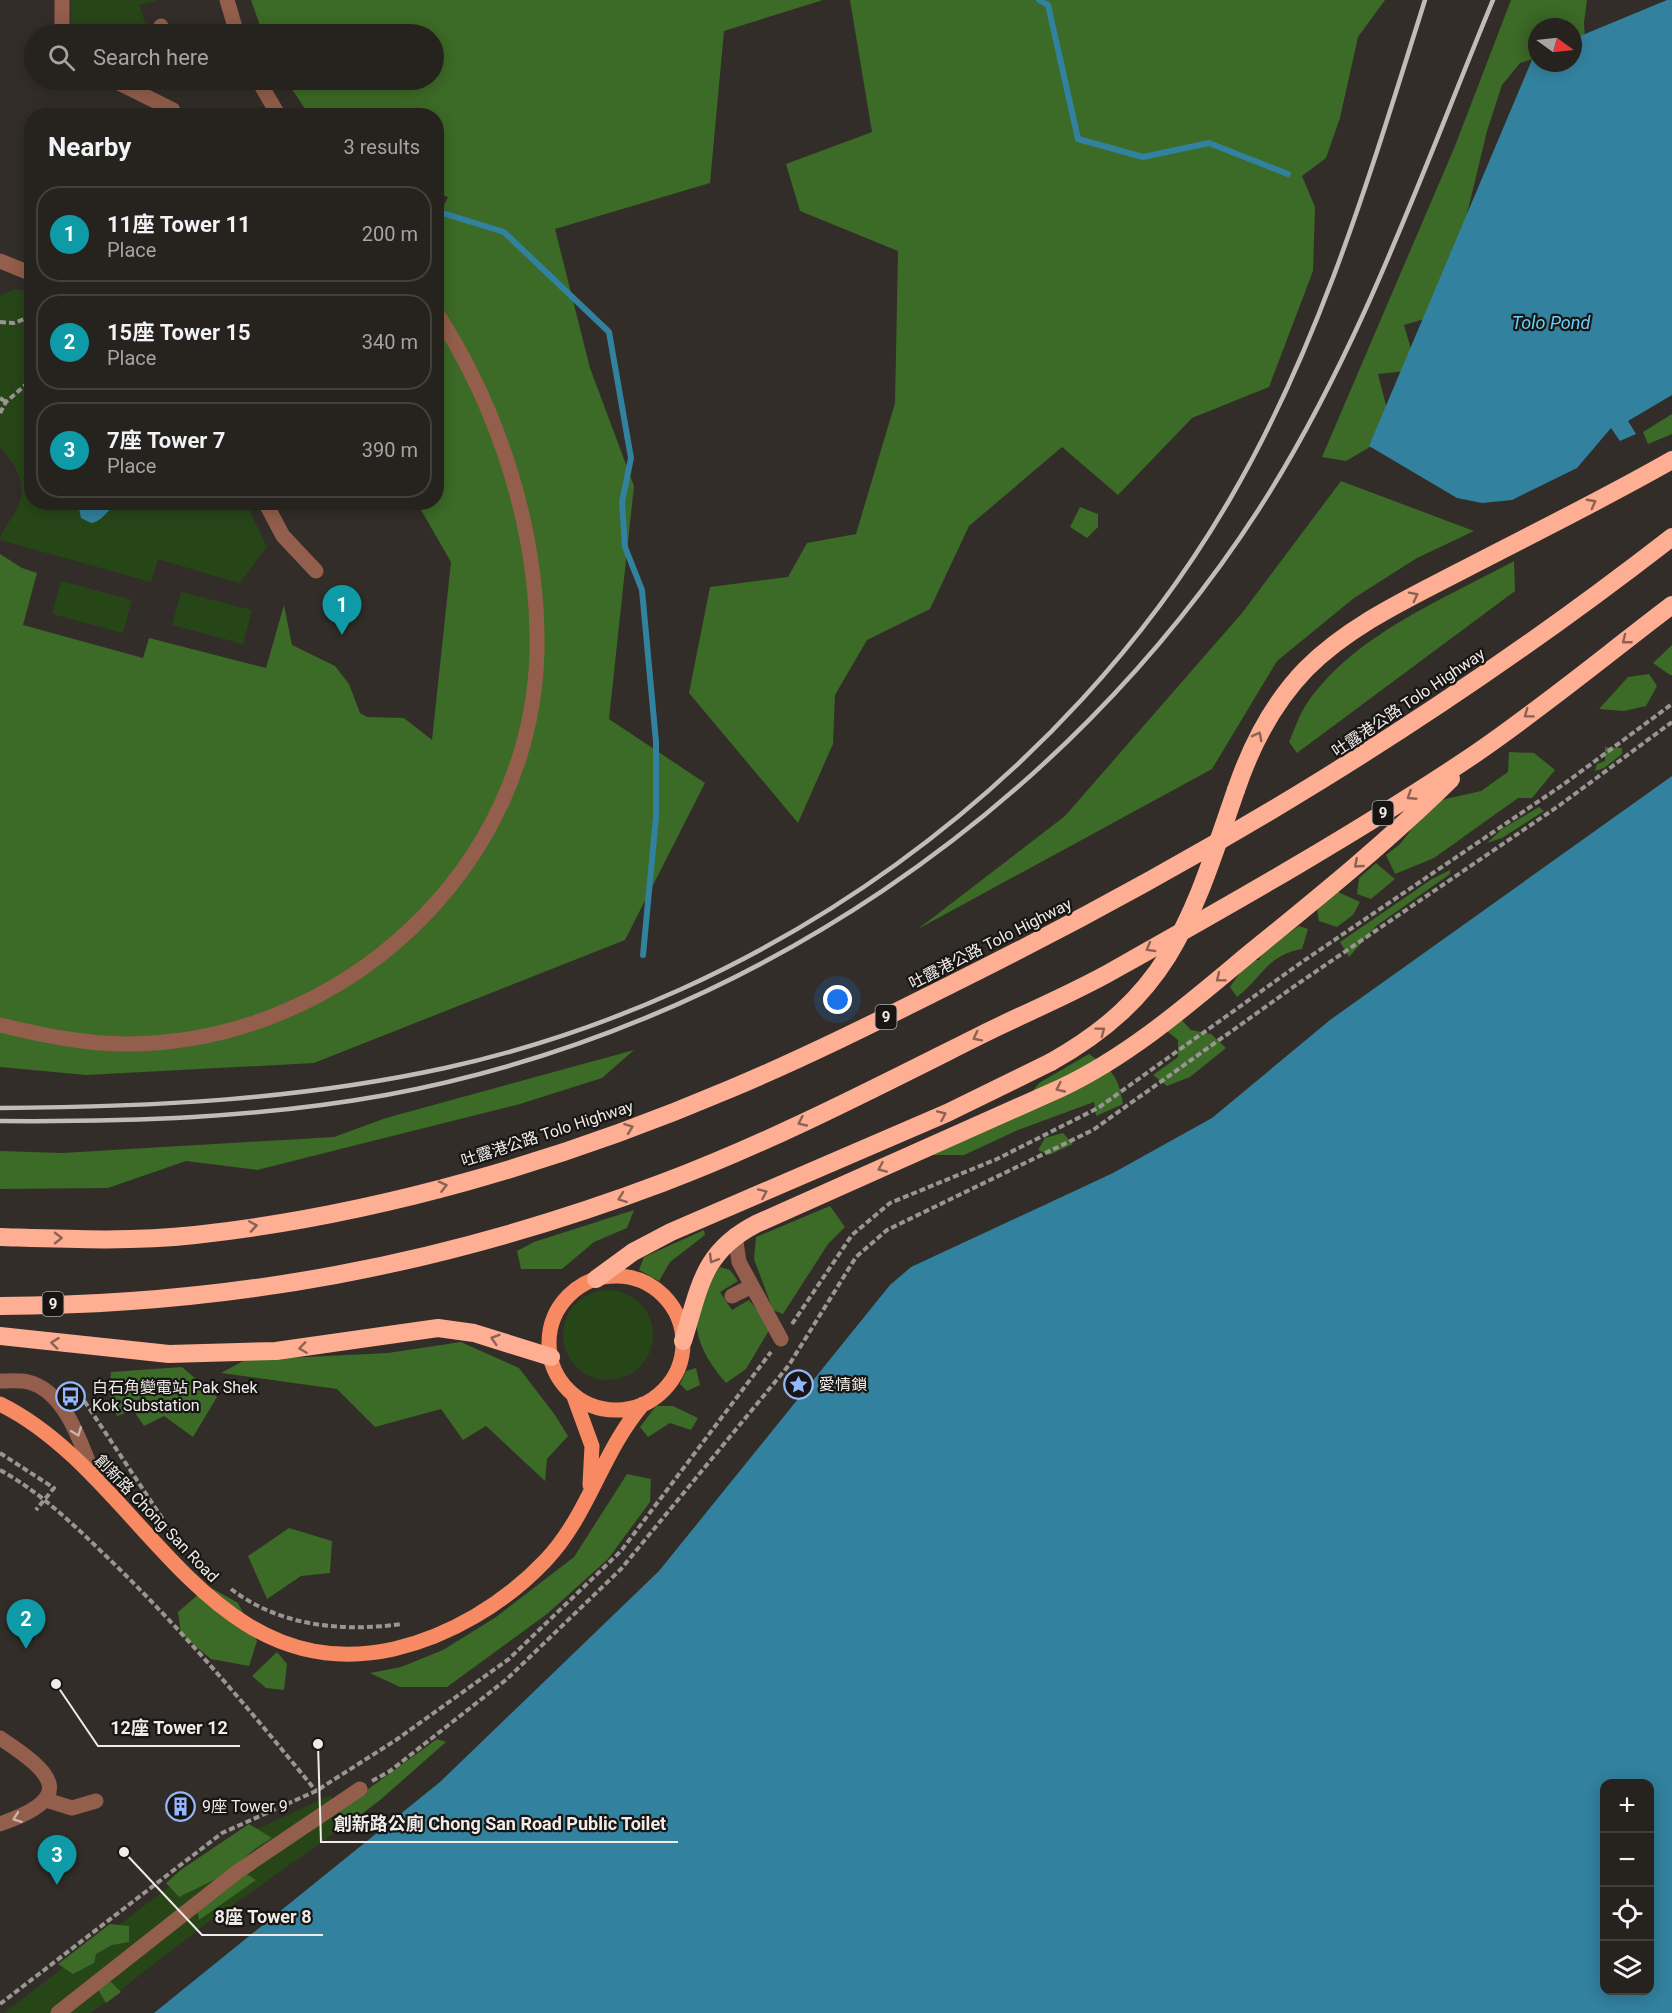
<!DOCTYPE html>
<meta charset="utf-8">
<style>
:root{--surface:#26221e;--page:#2e2a27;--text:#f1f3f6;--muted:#a4a4a4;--line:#423f3c;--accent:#94b7fd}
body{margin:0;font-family:Roboto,"Noto Sans TC",sans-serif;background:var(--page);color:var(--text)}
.controls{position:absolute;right:18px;bottom:18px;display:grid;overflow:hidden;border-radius:12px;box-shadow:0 3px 15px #0003}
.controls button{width:54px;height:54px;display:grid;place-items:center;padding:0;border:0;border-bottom:2px solid var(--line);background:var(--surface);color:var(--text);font:30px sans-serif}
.compass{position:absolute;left:1528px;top:18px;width:54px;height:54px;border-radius:50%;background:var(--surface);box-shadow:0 3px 15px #0003;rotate:105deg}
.you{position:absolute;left:838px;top:1000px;width:21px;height:21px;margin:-15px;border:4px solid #fff;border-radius:50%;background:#1a73e8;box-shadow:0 0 0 9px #1a73e833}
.badge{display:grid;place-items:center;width:39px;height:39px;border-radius:50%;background:var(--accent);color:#fff;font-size:20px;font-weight:700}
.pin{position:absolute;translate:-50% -50px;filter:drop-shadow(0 2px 3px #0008)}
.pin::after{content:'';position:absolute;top:32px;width:21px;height:18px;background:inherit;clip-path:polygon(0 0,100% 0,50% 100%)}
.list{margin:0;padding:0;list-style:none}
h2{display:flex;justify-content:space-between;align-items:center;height:78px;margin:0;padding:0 24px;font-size:26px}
h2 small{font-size:20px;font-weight:400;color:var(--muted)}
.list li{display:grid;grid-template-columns:39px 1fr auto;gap:18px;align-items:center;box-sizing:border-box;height:96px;margin:0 12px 12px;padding:0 12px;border:2px solid var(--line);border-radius:24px}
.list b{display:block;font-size:22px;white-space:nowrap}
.list p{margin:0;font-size:20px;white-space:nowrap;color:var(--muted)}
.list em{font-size:20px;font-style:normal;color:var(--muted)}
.icon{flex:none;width:33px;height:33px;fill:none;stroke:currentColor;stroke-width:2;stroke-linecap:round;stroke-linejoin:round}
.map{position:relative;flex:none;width:1672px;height:2013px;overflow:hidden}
.search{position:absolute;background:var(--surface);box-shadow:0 3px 15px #0003;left:24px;top:24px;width:420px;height:66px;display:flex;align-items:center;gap:15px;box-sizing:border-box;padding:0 21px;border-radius:33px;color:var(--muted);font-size:22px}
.panel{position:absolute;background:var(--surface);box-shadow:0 3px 15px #0003;left:24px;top:108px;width:420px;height:402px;border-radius:24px}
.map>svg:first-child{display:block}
</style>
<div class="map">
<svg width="1672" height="2013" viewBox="0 0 1672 2013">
<rect width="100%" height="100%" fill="#322d28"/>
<!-- green -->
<path fill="#274618" d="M71 0H158L139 5 149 34H71Z
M14 289 32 292V502L246 503 267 547 239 583 158 559 151 582 0 540C4 525 9 523 16 511 29 487 17 465 0 448V296Z
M61 581 132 600 123 633 52 614Z
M181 592 252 610 243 644 172 625Z
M563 1335a45 45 0 1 1 90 0a45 45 0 1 1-90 0Z
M331 1795 343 1827 199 1929 91 2013H4L225 1844Z"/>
<!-- forest -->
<path fill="#3c6a27" d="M251 0H823L724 31 710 183 555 229 590 368 634 486 609 719 705 783 625 940 314 1063 86 1075 0 1067V554L22 568 37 573 23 625 143 658 149 638 266 668 284 605 292 645 335 666 349 684 360 713 367 717 404 718 432 740 451 562 417 503 436 502V220L448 197 437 193 436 116 309 115 286 80H434V34H263Z
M850 0H1385L1358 37 1340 118 1326 158 1302 176 1315 207 1313 271 1269 387 1192 418 1118 495 1062 447 969 526 930 609 867 640 835 695 833 744 798 823 689 693 710 587 788 577 807 543 856 534 895 403 898 251 800 211 786 164 872 132Z
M1511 0H1587L1584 23 1585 40 1573 45V27H1537V58L1520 63 1502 85 1487 131 1460 243 1428 318 1404 325 1417 370 1378 374 1387 409V437L1346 461 1322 457 1455 146Z
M1672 414V434L1648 444 1643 432Z
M1341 481 1474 531 1417 558 1354 598 1277 661 1212 769 918 929 1065 816 1242 613Z
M1080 507 1098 514V527L1087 538 1070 527Z
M1514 561 1515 591 1297 753 1289 742C1294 731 1298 718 1304 708 1349 637 1442 600 1514 561Z
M1672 645V675H1670L1653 663Z
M1649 674 1657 686 1646 706 1624 711 1599 709 1628 677Z
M1605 747 1622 748V754L1604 768 1595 771 1597 764 1605 761Z
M1509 752 1534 753 1555 770 1532 798H1518L1434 858 1395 874 1386 855 1400 844 1421 817 1441 800 1481 791 1508 772Z
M1539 807 1544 811 1502 838 1487 843 1502 829Z
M1376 863 1395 879 1371 899 1357 894 1359 878Z
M1450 870V874L1376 926 1349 957 1340 942 1432 879Z
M1336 891 1360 902 1353 915 1337 927 1319 921 1317 909Z
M1299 926 1308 929 1302 949C1267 955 1262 978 1237 997L1230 987 1248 961 1259 960 1264 950Z
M1179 1017 1191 1030 1211 1034 1226 1048 1190 1077 1167 1086 1153 1075 1178 1057V1040L1162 1027Z
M634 1050 602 1078 520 1104 257 1170 186 1161 108 1188 0 1189V1151L62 1153 334 1137 386 1118Z
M1089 1054C1112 1070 1118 1075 1123 1104L1096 1116 1094 1102 1018 1130 964 1155H929L1019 1109 1039 1083Z
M1063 1133 1073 1144 1049 1155 1038 1150 1045 1138Z
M830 1206 845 1227 828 1244 783 1314 773 1310 754 1259 756 1237Z
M634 1210 627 1228 594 1242 562 1269H521L517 1251 534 1242Z
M704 1230 705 1235 670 1262 659 1281 639 1270 644 1257Z
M720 1267 730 1270 738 1281 720 1292 732 1310 749 1300 771 1327 746 1369 726 1383C713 1368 700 1350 697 1329 695 1317 712 1276 720 1267Z
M461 1342 519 1368 555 1415 568 1436 547 1459 545 1481 486 1426 463 1440 441 1409 375 1427 337 1389 221 1373 245 1360 388 1353Z
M182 1367 217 1397 193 1437 164 1416 144 1426 133 1410 117 1416 109 1393 111 1372Z
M696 1368 700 1385 687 1391 680 1384 686 1371Z
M673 1406 698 1418 691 1430 670 1423 648 1437 640 1427 656 1406Z
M627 1474 651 1479 650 1502 608 1559 547 1614 447 1687H400L370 1673 401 1667 443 1650 496 1617 574 1557Z
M289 1528 332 1541 330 1573 301 1576 267 1599 248 1556Z
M208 1586 238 1603 257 1641 249 1666 211 1659 181 1634 178 1612Z
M277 1652 287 1664 284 1690 266 1688 252 1676Z
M437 1739 446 1742 379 1801 344 1827 338 1811Z
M249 1824 272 1838 256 1848 224 1875 179 1897 166 1883 182 1869Z
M245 1873 256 1880 199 1920 197 1908Z
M110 1924 129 1926V1942L112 1945 96 1954 94 1963 73 1974 58 1964Z
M108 1979 121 1992 106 2003 97 1988Z"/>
<!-- water -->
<path fill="#32819e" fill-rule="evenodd" d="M1667 0H1672V395L1628 421 1636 434 1620 441 1611 428 1577 468 1512 500 1482 503 1457 498 1369 446 1534 55 1537 54V63H1573V39Z
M78 503V502L121 503C107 507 105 521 91 523L81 518Z
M1672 776V2013H154L440 1782 659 1571 890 1285 911 1267 1113 1173 1212 1118 1330 1020ZM1604 1784H1650V1990H1604Z"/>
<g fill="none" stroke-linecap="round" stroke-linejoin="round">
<!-- stream -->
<path stroke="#32819e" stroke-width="6" d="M1039 0 1048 5 1078 139 1143 157 1209 143 1288 174
M436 211 504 232 609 332 631 458 622 502 625 547 642 590 656 742V817L643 955"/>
<!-- path -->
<path stroke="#999591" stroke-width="4" stroke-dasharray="6 3" stroke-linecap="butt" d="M0 322 14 323 32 316
M0 398 6 402
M0 413 6 402 32 379
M792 1324 852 1235 890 1203 997 1159 1098 1108 1302 962 1564 784 1672 704
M77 1396 85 1402 170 1530
M0 1453 54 1488 36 1510
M0 1470C40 1492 73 1524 106 1556 182 1629 250 1710 316 1791
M231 1589C281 1627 343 1632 402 1624
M372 1781 390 1771 507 1679 621 1569 789 1365 856 1257 887 1230 1093 1130 1299 983 1560 805 1672 722
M0 2004 222 1833 316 1791 396 1740 509 1659 621 1551 771 1352"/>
<!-- minor -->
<path stroke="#935e4b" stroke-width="15" d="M227 0 237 34
M161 26 163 34
M62 34V0
M113 80 173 110
M258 80 279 116
M0 261 32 274
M265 502 283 536 316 571
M0 1025C42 1035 84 1044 127 1044 341 1043 532 870 537 651 539 534 500 410 436 312
M735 1235 739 1262 781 1339
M732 1296 752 1286
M0 1381C8 1381 20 1380 28 1382 66 1391 82 1446 94 1477
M0 1738C53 1773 78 1797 0 1824
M46 1800 72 1808 96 1801
M58 2013 237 1872 360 1789"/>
<!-- major -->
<path stroke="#f78a62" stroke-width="15" d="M549 1343a67 67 0 1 1 134 0a67 67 0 1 1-134 0Z
M573 1394 592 1446 590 1485
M0 1404C141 1473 205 1691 394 1649 450 1636 505 1603 545 1561 589 1515 601 1453 643 1404"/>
<!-- highway -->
<path stroke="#feae92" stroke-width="18" d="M1236 790C1251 746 1273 703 1306 669 1349 626 1405 600 1459 572 1530 535 1602 500 1672 460
M0 1237C65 1239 130 1242 195 1235 377 1215 561 1161 730 1089 804 1058 876 1022 948 986 1207 858 1444 714 1672 537
M596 1279 633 1252 671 1232 947 1113 1051 1062
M0 1306C232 1305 444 1265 662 1183 771 1142 877 1087 981 1035 1025 1013 1072 994 1114 970 1235 902 1357 833 1472 756 1541 709 1606 655 1672 605
M0 1336 169 1354 276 1351 438 1328 474 1333 551 1357
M683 1341C700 1287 702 1252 756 1224L1061 1088C1131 1055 1191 1002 1250 953 1319 897 1388 841 1451 779"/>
<!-- rail -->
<path stroke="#c0bcb9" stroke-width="4.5" d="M0 1108C150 1107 298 1100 445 1068 768 997 1063 786 1230 499 1321 343 1371 171 1425 0
M0 1121C130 1122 258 1118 386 1095 742 1029 1063 812 1259 509 1360 352 1422 172 1493 0"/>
<!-- highway-bridge -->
<path stroke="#feae92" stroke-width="18" d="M1051 1062C1173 994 1193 914 1236 790"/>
</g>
<!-- one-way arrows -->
<defs><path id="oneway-chevron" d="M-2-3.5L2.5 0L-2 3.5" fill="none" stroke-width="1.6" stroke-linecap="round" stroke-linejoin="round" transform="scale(1.5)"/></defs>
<g stroke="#8b6253">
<use href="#oneway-chevron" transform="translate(1592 503) rotate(-28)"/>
<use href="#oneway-chevron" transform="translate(1414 596) rotate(-27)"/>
<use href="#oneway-chevron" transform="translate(1626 640) rotate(142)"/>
<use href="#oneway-chevron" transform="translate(1528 714) rotate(143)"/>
<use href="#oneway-chevron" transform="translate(1258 736) rotate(-62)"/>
<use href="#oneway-chevron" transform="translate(1411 796) rotate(147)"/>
<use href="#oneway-chevron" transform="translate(1358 864) rotate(139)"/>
<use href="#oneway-chevron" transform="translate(1150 948) rotate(150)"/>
<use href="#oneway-chevron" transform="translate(1220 978) rotate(141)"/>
<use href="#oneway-chevron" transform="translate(1101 1031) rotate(-37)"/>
<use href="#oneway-chevron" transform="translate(977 1037) rotate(153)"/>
<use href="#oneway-chevron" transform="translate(1060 1088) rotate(155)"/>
<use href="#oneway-chevron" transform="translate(942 1115) rotate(-24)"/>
<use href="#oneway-chevron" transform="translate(802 1122) rotate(155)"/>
<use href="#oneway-chevron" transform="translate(629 1128) rotate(-20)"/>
<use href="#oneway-chevron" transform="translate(882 1168) rotate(156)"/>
<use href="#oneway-chevron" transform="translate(443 1186) rotate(-14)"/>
<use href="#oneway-chevron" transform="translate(763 1193) rotate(-24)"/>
<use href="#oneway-chevron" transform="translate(622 1198) rotate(160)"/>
<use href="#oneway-chevron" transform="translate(253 1226) rotate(-9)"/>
<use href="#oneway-chevron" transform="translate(58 1238)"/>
<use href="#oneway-chevron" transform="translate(713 1259) rotate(121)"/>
<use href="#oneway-chevron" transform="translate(495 1339) rotate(-163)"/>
<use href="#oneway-chevron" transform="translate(55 1343) rotate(-173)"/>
<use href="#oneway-chevron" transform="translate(303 1348) rotate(172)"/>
</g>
<g stroke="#cab3aa">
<use href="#oneway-chevron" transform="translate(77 1432) rotate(69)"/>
<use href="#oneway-chevron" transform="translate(17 1818) rotate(160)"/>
</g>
<!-- icons -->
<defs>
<symbol id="sight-ring" viewBox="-11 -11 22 22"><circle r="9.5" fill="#181614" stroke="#94b7fd" stroke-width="1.5"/><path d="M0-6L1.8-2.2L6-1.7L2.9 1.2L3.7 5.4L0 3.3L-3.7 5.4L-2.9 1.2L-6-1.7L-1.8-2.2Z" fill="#94b7fd"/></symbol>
<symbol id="bus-ring" viewBox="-11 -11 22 22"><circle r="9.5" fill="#181614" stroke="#94b7fd" stroke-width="1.5"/><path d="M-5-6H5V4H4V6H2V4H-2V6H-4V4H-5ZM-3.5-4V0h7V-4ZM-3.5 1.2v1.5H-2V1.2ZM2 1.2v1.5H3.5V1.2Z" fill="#94b7fd"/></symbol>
<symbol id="building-ring" viewBox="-11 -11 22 22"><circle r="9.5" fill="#181614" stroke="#94b7fd" stroke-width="1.5"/><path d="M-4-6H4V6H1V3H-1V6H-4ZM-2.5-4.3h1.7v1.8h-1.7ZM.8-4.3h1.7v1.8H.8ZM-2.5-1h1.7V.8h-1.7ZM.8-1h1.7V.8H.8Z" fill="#94b7fd"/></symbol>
</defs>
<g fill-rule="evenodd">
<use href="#sight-ring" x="782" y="1368" width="33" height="33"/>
<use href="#bus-ring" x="54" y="1380" width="33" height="33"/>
<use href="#building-ring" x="164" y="1790" width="33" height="33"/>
</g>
<g text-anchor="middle" stroke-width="4.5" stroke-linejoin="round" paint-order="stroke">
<!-- shield labels -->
<g fill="#181614" stroke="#aeaca9" stroke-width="1.5">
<rect x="1372.5" y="801" width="21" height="24" rx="4.5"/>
<rect x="875.5" y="1005" width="21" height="24" rx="4.5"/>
<rect x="42.5" y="1292" width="21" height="24" rx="4.5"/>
</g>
<g font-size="15" font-weight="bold" fill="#efece9">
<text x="1383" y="818">9</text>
<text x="886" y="1022">9</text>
<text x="53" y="1309">9</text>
</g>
<!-- street labels -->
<g font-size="16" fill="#efece9" stroke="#181614">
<text transform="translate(1408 702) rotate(-34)" y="6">吐露港公路 Tolo Highway</text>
<text transform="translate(990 943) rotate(-27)" y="6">吐露港公路 Tolo Highway</text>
<text transform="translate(547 1133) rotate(-18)" y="6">吐露港公路 Tolo Highway</text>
<text transform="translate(157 1518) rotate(46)" y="6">創新路 Chong San Road</text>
</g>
<!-- poi labels -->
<g font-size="16" fill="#efece9" stroke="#181614" text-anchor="start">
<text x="819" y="1390">愛情鎖</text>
<text x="92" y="1393">白石角變電站 Pak Shek<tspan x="92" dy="18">Kok Substation</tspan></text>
<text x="202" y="1812">9座 Tower 9</text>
</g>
<!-- water labels -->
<g font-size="18" font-style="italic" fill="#68d1f9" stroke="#181614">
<text x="1551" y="329">Tolo Pond</text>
</g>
</g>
<!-- callouts -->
<path fill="none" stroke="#efece9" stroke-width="2" d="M56 1684L98 1746H240M318 1744L321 1842H678M124 1852L202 1935H323"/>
<g fill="#efece9" stroke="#181614" stroke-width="2">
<circle cx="56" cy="1684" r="6"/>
<circle cx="318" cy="1744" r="6"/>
<circle cx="124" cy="1852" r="6"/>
</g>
<g font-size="18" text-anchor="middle" font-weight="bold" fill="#efece9" stroke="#181614" stroke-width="4.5" stroke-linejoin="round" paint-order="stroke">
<text x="169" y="1734">12座 Tower 12</text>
<text x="500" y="1830">創新路公廁 Chong San Road Public Toilet</text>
<text x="263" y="1923">8座 Tower 8</text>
</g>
</svg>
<div class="controls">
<button>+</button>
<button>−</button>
<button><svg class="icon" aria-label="locate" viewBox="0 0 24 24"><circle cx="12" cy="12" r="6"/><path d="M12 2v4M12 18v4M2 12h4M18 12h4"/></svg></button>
<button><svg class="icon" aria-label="layers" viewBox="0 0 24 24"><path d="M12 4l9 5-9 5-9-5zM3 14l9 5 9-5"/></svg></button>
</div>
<svg class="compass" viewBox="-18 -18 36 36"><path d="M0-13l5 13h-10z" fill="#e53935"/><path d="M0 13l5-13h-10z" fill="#a4a4a4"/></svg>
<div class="you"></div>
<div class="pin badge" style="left:342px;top:635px;background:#0f9aa8">1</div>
<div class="pin badge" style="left:26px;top:1649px;background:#0f9aa8">2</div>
<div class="pin badge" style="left:57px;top:1885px;background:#0f9aa8">3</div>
<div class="search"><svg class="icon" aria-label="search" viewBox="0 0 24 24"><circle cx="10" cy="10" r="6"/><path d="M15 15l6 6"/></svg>Search here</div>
<section class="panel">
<h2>Nearby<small>3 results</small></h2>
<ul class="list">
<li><span class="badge" style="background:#0f9aa8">1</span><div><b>11座 Tower 11</b><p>Place</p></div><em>200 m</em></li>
<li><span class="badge" style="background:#0f9aa8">2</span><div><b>15座 Tower 15</b><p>Place</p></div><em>340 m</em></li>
<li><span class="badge" style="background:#0f9aa8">3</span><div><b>7座 Tower 7</b><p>Place</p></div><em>390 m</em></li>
</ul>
</section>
</div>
